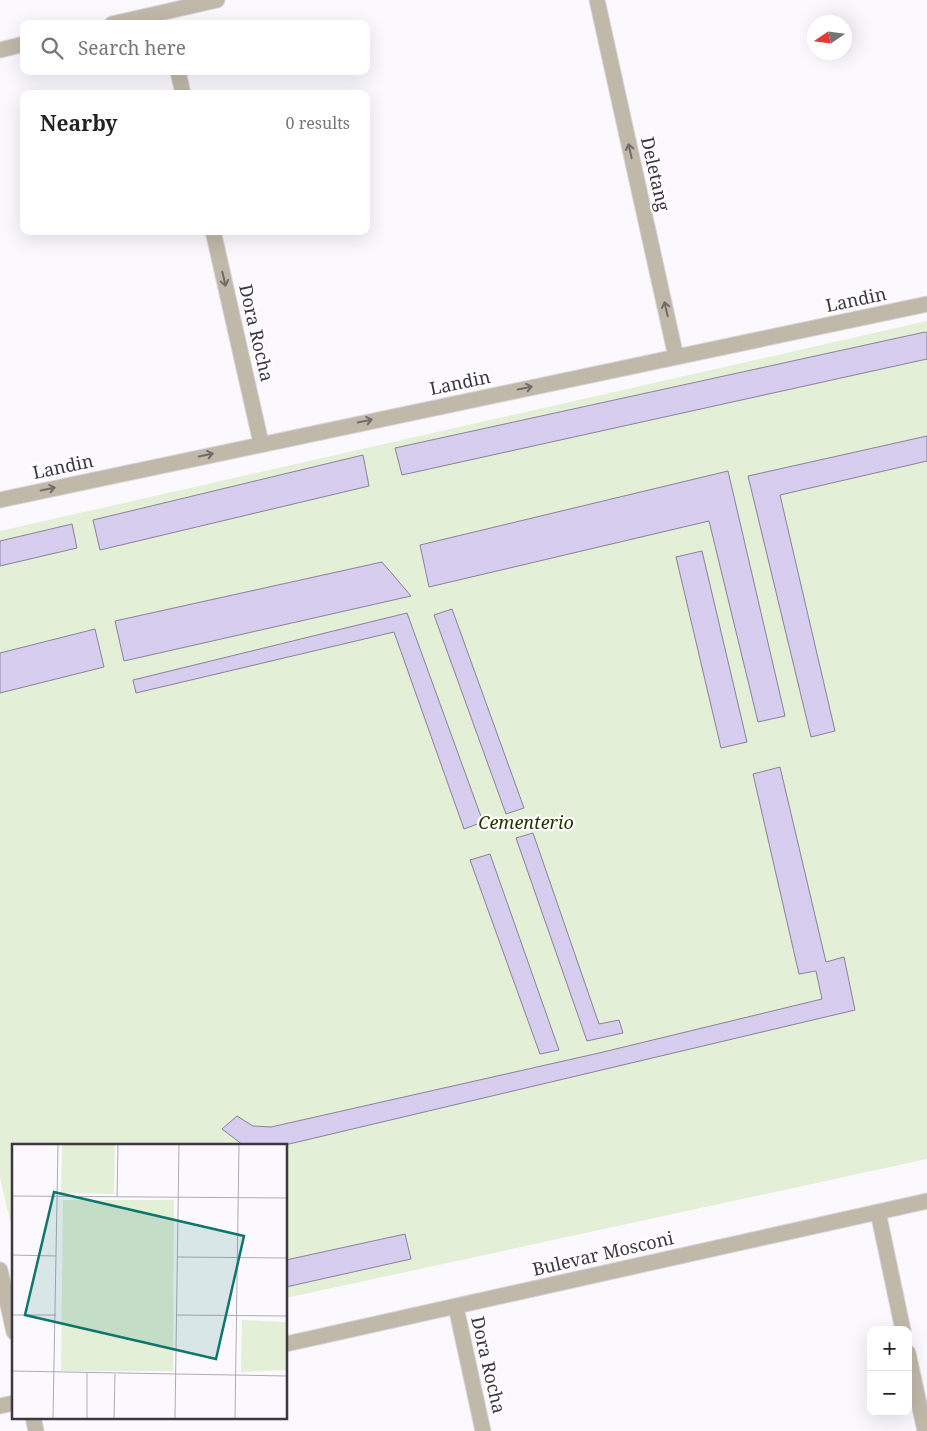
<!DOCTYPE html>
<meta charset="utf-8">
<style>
:root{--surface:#fff;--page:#f6f6f6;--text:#222;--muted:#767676;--line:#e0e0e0}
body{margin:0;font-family:"Noto Serif",serif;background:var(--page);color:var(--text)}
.controls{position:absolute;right:15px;bottom:15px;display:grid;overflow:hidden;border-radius:10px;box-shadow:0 5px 20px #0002}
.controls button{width:45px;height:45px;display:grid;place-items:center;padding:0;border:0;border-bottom:1px solid var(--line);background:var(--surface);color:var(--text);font:25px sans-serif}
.compass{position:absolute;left:807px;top:15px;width:45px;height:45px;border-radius:50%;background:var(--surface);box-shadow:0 5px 20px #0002;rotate:257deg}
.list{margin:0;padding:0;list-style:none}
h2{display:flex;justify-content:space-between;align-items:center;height:65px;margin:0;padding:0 20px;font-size:21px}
h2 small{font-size:16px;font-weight:400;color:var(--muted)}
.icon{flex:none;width:28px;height:28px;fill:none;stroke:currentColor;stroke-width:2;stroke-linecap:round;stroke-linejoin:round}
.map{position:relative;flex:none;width:927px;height:1431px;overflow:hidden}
.search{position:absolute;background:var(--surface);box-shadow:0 5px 20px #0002;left:20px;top:20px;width:350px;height:55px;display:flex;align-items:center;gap:12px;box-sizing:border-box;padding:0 18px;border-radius:10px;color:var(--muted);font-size:19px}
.panel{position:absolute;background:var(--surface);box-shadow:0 5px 20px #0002;left:20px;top:90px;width:350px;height:145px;border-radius:10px}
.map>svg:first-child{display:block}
</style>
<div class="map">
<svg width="927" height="1431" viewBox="0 0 927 1431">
<rect width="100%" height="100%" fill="#fcf9fe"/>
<!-- green -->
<path fill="#e3efd6" d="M927 321V1159L286 1298V1145H14V1238L0 1178V531Z"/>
<!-- building -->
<path fill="#d7cdef" stroke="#898399" d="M925 332 927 333V359L402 475 395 448Z
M927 436V461L780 495 835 731 811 737 748 476Z
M363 455 369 486 100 550 93 520Z
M728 471 785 716 758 722 709 521 429 587 420 545Z
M72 524 77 548 0 566V541Z
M702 551 747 742 721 748 676 557Z
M382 562 411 596 124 661 115 621Z
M452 609 524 808 506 814 434 615Z
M407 613 483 822 464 829 394 632 136 693 133 680Z
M95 629 104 667 0 693V653Z
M780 767 826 962 844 957 855 1010 285 1145H243L222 1129 237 1116 253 1126 271 1127 599 1053 822 999 816 971 799 974 753 774Z
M533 833 599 1024 619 1020 623 1033 587 1041 516 838Z
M490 854 559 1050 540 1054 470 860Z
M405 1234 411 1259 286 1287V1260Z"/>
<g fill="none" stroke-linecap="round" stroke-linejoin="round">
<defs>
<path id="minor" d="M597 0 676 357
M112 24 217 0
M0 50 24 44
M178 71 183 94
M213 231 261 443
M0 500 927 304
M878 1212 903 1330
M0 1270 14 1332
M456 1307 483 1431
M286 1344 927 1201
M908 1353 925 1431
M0 1406 14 1403
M33 1417 36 1431"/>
</defs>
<!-- minor casing -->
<use href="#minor" stroke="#d9d6dc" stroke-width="17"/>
<!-- minor -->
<use href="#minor" stroke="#c0b9aa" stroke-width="15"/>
</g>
<!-- one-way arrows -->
<defs><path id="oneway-shaft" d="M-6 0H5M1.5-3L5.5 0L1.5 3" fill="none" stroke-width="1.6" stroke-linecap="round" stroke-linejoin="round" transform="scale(1.25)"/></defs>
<g stroke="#716b6a">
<use href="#oneway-shaft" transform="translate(630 151) rotate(-103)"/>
<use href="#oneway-shaft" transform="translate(224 279) rotate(77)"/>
<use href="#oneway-shaft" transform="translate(666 309) rotate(-103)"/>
<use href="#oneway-shaft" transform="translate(525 388) rotate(-12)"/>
<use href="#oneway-shaft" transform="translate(365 421) rotate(-12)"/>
<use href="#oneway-shaft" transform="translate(206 455) rotate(-12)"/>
<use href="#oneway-shaft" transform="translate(48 489) rotate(-12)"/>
</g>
<g text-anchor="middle" stroke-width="4.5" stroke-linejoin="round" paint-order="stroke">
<!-- street labels -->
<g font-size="18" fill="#3c3740" stroke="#fff">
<text transform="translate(655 174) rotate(77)" y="6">Deletang</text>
<text transform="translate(856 300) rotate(-12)" y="6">Landin</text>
<text transform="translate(256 333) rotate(77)" y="6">Dora Rocha</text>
<text transform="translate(460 383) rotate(-12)" y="6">Landin</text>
<text transform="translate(63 467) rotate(-12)" y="6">Landin</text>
<text transform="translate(603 1254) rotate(-13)" y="6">Bulevar Mosconi</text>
<text transform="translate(488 1365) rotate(77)" y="6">Dora Rocha</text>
</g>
<!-- park labels -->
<g font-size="18" font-style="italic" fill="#243803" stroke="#fff">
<text x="526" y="829">Cementerio</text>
</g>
</g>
<!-- overview -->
<g transform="translate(12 1144)">
<rect width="275" height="275" fill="#fcf9fe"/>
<path d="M50 1H103L102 50 49 49ZM51 56H162L161 227H49ZM230 176 275 178V226L229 228Z" fill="#e3efd6"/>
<path fill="none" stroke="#afabb2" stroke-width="1" d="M0 52 275 54M105 53 106 1M0 111 44 112M165 113 275 114M0 171H44M164 171 275 172M0 227 275 232M41 274 46 1M75 274V229M102 274 103 230M163 274 167 1M223 274 227 1"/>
<path fill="#0f766e" fill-opacity="0.15" stroke="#0f766e" stroke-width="2.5" d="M42 48 232 92 204 215 13 171Z"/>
<rect width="275" height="275" fill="none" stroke="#3c3740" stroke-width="2.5"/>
</g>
</svg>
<div class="controls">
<button>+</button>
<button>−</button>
</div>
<svg class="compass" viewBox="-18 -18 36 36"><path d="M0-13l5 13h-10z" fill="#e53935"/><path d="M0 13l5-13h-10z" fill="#767676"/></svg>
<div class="search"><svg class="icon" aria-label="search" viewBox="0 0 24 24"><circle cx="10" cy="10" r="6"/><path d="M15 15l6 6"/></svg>Search here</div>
<section class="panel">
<h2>Nearby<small>0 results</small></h2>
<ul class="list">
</ul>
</section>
</div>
